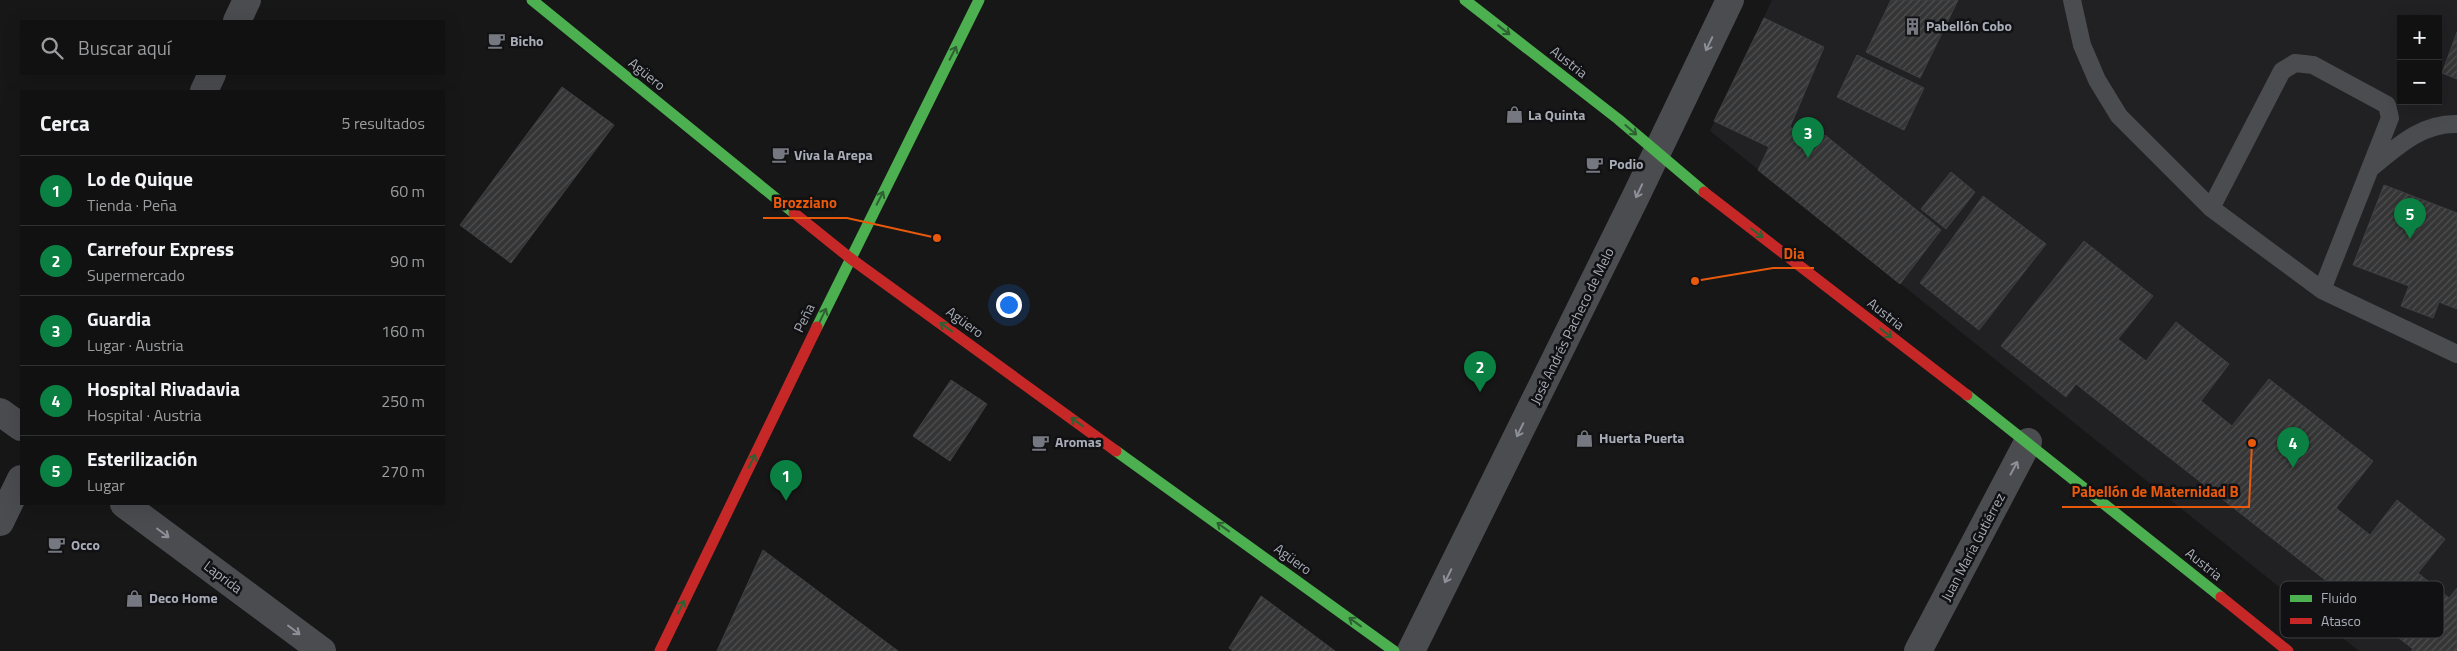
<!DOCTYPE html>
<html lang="es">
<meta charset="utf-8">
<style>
:root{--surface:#111;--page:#1a1a1a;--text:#f1f3f6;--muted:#9c9d9f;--line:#303131;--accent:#0b8043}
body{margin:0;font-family:"Titillium Web",sans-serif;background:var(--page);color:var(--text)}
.controls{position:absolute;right:15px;top:15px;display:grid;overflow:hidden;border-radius:0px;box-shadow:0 5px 20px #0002}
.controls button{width:45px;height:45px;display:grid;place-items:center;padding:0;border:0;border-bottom:1px solid var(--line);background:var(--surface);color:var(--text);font:25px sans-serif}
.you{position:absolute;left:1008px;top:304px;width:18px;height:18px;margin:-12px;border:4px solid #fff;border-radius:50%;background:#1a73e8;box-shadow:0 0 0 8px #1a73e833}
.badge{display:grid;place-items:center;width:32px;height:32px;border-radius:50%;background:var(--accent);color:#fff;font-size:16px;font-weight:700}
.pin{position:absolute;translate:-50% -41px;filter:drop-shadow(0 1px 2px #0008)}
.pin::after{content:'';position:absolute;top:26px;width:18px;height:15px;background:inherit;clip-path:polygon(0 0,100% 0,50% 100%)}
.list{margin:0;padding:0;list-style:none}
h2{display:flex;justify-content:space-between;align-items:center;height:65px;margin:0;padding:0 20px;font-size:21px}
h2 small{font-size:16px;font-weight:400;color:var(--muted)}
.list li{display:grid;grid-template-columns:32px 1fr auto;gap:15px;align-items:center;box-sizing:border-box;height:70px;padding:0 20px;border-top:1px solid var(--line)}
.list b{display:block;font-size:19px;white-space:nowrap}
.list p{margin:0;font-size:16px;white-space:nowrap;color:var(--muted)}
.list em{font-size:16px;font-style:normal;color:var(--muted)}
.icon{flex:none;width:28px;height:28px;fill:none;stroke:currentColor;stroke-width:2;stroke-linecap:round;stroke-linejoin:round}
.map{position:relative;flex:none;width:2457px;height:651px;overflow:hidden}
.search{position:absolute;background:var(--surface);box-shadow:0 5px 20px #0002;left:20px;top:20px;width:425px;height:55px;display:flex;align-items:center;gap:12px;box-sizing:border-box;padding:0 18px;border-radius:0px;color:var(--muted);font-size:19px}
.panel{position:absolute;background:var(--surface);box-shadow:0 5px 20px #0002;left:20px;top:90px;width:425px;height:415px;border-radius:0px}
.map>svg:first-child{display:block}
</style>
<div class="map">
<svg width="2457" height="651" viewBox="0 0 2457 651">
<defs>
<pattern id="building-hatch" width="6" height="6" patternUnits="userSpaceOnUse" patternTransform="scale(1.25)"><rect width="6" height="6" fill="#353536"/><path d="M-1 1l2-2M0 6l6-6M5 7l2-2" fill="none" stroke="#4f5051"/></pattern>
</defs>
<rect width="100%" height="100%" fill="#171717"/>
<!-- built -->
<path fill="#212123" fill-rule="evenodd" d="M1772 0H2457V651H2359L1710 131ZM2401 19H2438V101H2401Z"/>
<!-- building -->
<path fill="url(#building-hatch)" stroke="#3f4043" d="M1891 0H1958L1920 78 1866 52Z
M1764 18 1824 47 1790 127 1817 145 1825 135 1941 230 1900 284 1758 170 1769 147 1714 121Z
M2457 32V79L2442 73Z
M1857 55 1924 88 1904 130 1837 97Z
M562 87 614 125 511 263 460 225Z
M1951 172 1975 192 1946 229 1921 209Z
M2384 185 2457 213V309L2439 302 2433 318 2401 306 2409 286 2353 265Z
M1983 196 2046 244 1979 330 1920 283Z
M2084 241 2153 296 2118 339 2146 361 2176 322 2229 364 2201 401 2232 426 2269 379 2373 461 2336 508 2370 535 2397 500 2445 539 2418 573 2449 598 2457 588V651H2411L2413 649 2076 384 2066 397 2001 346Z
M951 380 987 404 950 461 913 436Z
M763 550 898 651H717Z
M1261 596 1335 651H1233L1229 648Z"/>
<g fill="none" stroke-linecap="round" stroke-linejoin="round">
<!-- lane -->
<path stroke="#4b4c50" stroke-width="18" d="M2072 0 2082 45 2097 80 2119 116 2211 208 2322 290 2457 354
M2372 167C2398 146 2422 123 2457 124
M2211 208 2282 71 2295 63 2313 65 2387 105 2390 118 2322 290"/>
<!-- street -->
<path stroke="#4b4c50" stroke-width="28" d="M237 21 247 0
M204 91 212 74
M0 412 21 427
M124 504 322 651
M0 522 21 479
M1411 651 1636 196 1730 0
M1918 651 2028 442"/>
<!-- fast -->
<path stroke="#4caf50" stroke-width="11" d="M532 0 794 213
M1465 0 1618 119 1704 192
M817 327 979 0
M1967 395 2221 597
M1116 451 1394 651"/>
<!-- jam -->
<path stroke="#c62828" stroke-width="11" d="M1704 192 1967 395
M794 213 850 258 1116 451
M2221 597 2288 651
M660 651 817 327"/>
</g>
<!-- one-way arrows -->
<defs><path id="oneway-shaft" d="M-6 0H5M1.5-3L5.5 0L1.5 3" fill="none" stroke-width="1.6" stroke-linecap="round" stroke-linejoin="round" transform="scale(1.25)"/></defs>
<g stroke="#2e6032">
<use href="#oneway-shaft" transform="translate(1504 30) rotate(38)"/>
<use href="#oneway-shaft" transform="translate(953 53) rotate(-63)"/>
<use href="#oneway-shaft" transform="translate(1631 130) rotate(41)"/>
<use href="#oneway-shaft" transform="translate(880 198) rotate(-63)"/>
<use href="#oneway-shaft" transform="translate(1757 233) rotate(38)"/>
<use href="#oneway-shaft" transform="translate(823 315) rotate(-64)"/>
<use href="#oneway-shaft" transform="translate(946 327) rotate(-144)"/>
<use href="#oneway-shaft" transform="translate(1886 333) rotate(38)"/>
<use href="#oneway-shaft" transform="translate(1077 422) rotate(-144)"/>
<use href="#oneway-shaft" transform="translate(752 461) rotate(-64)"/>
<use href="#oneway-shaft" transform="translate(1223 527) rotate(-144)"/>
<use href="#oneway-shaft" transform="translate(681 607) rotate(-64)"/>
<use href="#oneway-shaft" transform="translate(1355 622) rotate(-144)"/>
</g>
<g stroke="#8c9099">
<use href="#oneway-shaft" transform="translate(1709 44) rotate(116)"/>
<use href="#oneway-shaft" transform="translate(1639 191) rotate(115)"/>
<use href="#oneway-shaft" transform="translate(1520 430) rotate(116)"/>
<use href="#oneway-shaft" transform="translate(2014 468) rotate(-62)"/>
<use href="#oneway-shaft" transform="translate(163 533) rotate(37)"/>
<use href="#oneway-shaft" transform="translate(1448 576) rotate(116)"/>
<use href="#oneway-shaft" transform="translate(294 630) rotate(37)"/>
</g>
<!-- icons -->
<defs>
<symbol id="building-bare" viewBox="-9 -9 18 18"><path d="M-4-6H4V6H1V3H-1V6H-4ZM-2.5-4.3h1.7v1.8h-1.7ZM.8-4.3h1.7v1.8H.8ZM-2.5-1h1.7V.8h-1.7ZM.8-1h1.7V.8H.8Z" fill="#757880" stroke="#111113" stroke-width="2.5" paint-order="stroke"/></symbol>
<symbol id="cafe-bare" viewBox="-9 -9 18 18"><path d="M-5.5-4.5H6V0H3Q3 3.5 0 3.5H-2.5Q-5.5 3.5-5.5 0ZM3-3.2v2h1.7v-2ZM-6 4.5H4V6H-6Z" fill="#757880" stroke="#111113" stroke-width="2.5" paint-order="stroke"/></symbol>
<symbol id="shop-bare" viewBox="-9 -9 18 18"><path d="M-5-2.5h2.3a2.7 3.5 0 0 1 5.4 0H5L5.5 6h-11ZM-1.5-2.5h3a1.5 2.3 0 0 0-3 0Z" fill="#757880" stroke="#111113" stroke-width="2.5" paint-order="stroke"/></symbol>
</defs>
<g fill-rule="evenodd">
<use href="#building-bare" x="1900" y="14" width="25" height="25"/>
<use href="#cafe-bare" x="484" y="28" width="25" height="25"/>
<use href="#shop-bare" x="1502" y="102" width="25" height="25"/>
<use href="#cafe-bare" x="768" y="142" width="25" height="25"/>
<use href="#cafe-bare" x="1582" y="152" width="25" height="25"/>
<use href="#shop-bare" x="1572" y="426" width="25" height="25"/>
<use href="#cafe-bare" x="1028" y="430" width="25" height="25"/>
<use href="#cafe-bare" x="44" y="532" width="25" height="25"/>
<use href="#shop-bare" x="122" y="586" width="25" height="25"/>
</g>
<g text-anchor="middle" stroke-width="5" stroke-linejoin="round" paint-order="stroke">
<!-- poi labels -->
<g font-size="14" font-weight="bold" fill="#a8adb8" stroke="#111113" text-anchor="start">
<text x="1926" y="31">Pabellón Cobo</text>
<text x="510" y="46">Bicho</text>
<text x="1528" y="120">La Quinta</text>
<text x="794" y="160">Viva la Arepa</text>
<text x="1609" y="169">Podio</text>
<text x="1599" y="443">Huerta Puerta</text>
<text x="1055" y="447">Aromas</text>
<text x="71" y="550">Occo</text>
<text x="149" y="603">Deco Home</text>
</g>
<!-- street labels -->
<g font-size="14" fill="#a8adb8" stroke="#111113">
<text transform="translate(1569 62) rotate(38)" y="5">Austria</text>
<text transform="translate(647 74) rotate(39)" y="5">Agüero</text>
<text transform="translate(1886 314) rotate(38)" y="5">Austria</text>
<text transform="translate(804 318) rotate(-64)" y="5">Peña</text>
<text transform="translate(965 322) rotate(36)" y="5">Agüero</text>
<text transform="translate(1572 326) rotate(-64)" y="5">José Andrés Pacheco de Melo</text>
<text transform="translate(1973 547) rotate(-62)" y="5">Juan María Gutiérrez</text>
<text transform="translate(1293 559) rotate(36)" y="5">Agüero</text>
<text transform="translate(2204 564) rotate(39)" y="5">Austria</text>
<text transform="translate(223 577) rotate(37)" y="5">Laprida</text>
</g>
</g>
<!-- legend -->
<rect x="2280" y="581" width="164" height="57" rx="8" fill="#111113" stroke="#3e4045" stroke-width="1"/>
<rect x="2290" y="595" width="22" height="7" fill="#4caf50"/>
<rect x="2290" y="618" width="22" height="6" fill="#c62828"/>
<g font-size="14" fill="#a8adb8">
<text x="2321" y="603">Fluido</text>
<text x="2321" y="626">Atasco</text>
</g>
<!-- callouts -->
<path fill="none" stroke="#e8590c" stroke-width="2" d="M937 238L847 218H763M1695 281L1773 268H1814M2252 443L2249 507H2062"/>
<g fill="#e8590c" stroke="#111113" stroke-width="2">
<circle cx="937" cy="238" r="5"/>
<circle cx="1695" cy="281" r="5"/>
<circle cx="2252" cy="443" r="5"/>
</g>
<g font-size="15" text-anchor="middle" font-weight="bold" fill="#e8590c" stroke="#111113" stroke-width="5" stroke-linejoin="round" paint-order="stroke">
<text x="805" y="208">Brozziano</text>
<text x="1794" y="259">Dia</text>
<text x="2155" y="497">Pabellón de Maternidad B</text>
</g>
</svg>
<div class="controls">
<button>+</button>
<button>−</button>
</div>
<div class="you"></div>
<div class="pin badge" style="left:786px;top:501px">1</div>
<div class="pin badge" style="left:1480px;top:392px">2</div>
<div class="pin badge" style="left:1808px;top:158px">3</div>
<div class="pin badge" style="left:2293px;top:468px">4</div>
<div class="pin badge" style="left:2410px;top:239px">5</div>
<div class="search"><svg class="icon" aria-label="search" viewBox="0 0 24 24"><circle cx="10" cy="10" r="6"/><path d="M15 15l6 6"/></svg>Buscar aquí</div>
<section class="panel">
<h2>Cerca<small>5 resultados</small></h2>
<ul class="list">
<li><span class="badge">1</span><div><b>Lo de Quique</b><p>Tienda · Peña</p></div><em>60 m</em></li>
<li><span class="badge">2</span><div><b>Carrefour Express</b><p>Supermercado</p></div><em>90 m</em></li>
<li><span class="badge">3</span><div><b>Guardia</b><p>Lugar · Austria</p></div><em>160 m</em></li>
<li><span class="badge">4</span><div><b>Hospital Rivadavia</b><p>Hospital · Austria</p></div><em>250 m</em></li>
<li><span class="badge">5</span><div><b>Esterilización</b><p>Lugar</p></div><em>270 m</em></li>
</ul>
</section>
</div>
